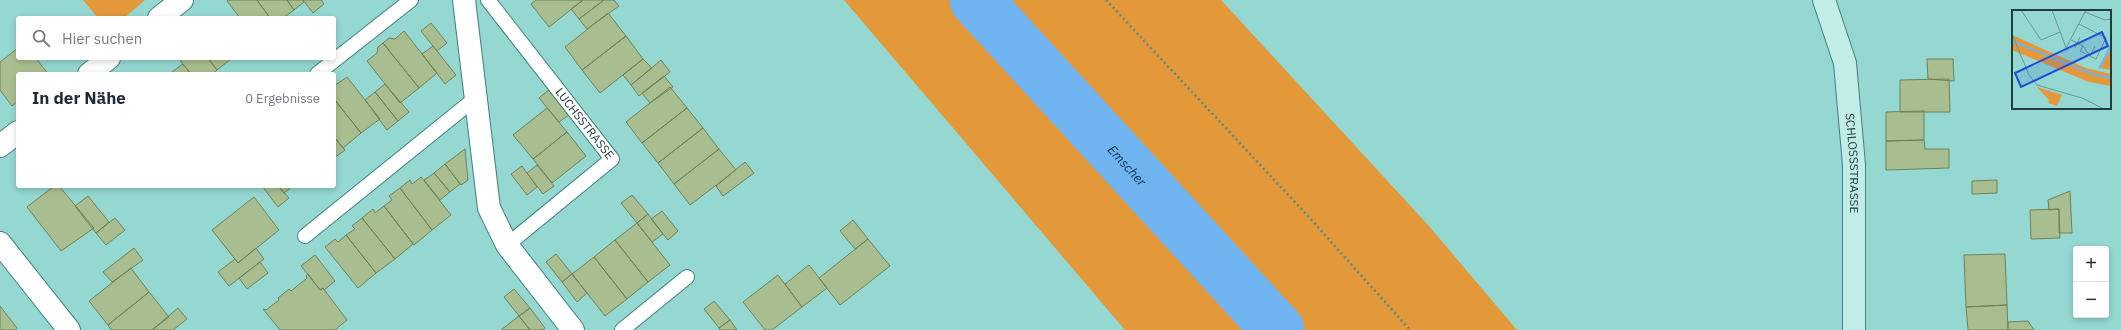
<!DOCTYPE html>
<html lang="de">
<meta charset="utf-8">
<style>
:root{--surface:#fff;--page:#f6f6f7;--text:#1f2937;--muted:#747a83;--line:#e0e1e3}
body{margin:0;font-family:"IBM Plex Sans",sans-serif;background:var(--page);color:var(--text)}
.controls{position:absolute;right:12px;bottom:12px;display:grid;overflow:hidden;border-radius:4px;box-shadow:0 2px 6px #0003}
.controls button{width:36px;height:36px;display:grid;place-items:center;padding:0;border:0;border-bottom:1px solid var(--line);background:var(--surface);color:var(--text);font:20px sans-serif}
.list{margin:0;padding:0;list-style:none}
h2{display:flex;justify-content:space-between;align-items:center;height:52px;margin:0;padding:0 16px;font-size:17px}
h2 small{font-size:13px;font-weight:400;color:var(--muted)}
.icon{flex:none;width:22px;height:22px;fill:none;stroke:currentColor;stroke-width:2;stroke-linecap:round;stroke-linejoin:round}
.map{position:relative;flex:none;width:2121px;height:330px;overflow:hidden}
.search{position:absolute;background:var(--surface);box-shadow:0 2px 6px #0003;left:16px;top:16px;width:320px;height:44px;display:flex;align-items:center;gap:10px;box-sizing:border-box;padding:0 14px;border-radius:4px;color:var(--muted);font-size:15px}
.panel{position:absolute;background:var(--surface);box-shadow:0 2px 6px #0003;left:16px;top:72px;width:320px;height:116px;border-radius:4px}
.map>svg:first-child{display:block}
</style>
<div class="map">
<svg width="2121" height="330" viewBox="0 0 2121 330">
<rect width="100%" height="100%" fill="#95d7d1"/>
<!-- green -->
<path fill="#e3983a" d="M83 0H145L124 18H98Z
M844 0H1221L1428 225 1517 330H1125Z"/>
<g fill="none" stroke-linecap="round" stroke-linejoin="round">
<!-- river -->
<path stroke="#70b3f1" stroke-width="53" id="s1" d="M976 0 1278 330"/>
</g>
<!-- building -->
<path fill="#a9be90" stroke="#6f8257" d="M228 0H257L270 18H240L227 1Z
M257 0H287L294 10 283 18H270Z
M287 0H303L304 2 294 10Z
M303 0H321L324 4 313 13Z
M536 0H583L549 27 531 4Z
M583 0H604L579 19 571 9Z
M604 0H614L619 6 587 29 579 19Z
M608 13 626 36 582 70 565 47Z
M431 23 447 43 437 51 421 31Z
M404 31 437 73 419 88 383 43 389 38 395 39Z
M626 36 643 59 600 93 582 70Z
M383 43 419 88 400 103 367 61 377 53 378 47Z
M433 46 456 75 445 84 422 54Z
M18 48V58H36L48 74H18V101L12 106 0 90V62Z
M178 58H208L217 70 212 74H191Z
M208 58H232L217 70Z
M643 59 652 68 631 85 623 75Z
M1927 59H1953L1954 81 1928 79Z
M661 60 670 72 639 96 631 85Z
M183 64 191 74H174L172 72Z
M664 76 673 87 650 103 642 93Z
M347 77 380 119 361 133 334 99V84H337Z
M1949 79 1950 112H1900V80Z
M385 84 409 112 398 121 375 92Z
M670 87 687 108 642 143 626 122Z
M550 89 570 114 559 122 539 98Z
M375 92 398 121 387 130 365 100Z
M334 99 361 133 343 148 334 137Z
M547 108 567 132 533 159 513 135Z
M687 108 703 128 658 163 642 143Z
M1924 111V140L1886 141V112Z
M703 128 719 149 674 184 658 163Z
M567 132 586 156 552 183 533 159Z
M334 137 345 150 334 158Z
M1924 140 1925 149H1949V168L1886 170V141Z
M465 149 468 180 461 185 445 164Z
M719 149 736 170 690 205 674 184Z
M745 162 754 173 723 196 716 186Z
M445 164 460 184 450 192 434 173Z
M537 165 554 186 543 194 527 173Z
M522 166 537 187 527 195 511 174Z
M434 173 450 192 440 200 424 180Z
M421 177 451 215 432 230 400 188 410 180 412 184Z
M1997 180V193L1972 194V181Z
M54 186H59L94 228 61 251 27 207Z
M262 186H278L289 198 278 207Z
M278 186H293L284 193Z
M400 188 432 230 414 245 384 206 392 200 389 196Z
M2070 191 2072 233H2059V209L2049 210 2048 200Z
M632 195 648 214 637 223 621 203Z
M88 196 109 222 96 233 75 206Z
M254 197 279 230 238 263 212 230Z
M384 206 413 244 395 259 362 218 373 209 375 213Z
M2059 209 2060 238 2031 239 2030 210Z
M662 211 678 231 668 240 651 219Z
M648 214 663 234 652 242 637 223Z
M115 218 125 230 106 245 96 233Z
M362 218 395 259 376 273 346 235 355 229 352 226Z
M853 220 868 239 855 249 840 231Z
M637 223 670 265 648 282 615 240Z
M346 235 376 273 358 288 325 247 335 239 338 242Z
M868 239 890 266 840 305 819 278Z
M615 240 648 282 627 299 594 257Z
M134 248 143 260 112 282 103 272Z
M256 248 264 259 229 286 218 272 235 259 238 263Z
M556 254 572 274 562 282 546 262Z
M2005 254 2007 305 1966 307 1964 255Z
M315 255 335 281 324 290 323 288 320 290 301 266Z
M594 257 627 299 605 316 572 274Z
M260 262 268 273 247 289 239 278Z
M809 265 827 288 802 307 785 284Z
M131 268 149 292 108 325 89 301Z
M308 274 320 290 323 288 347 320 335 330H280L263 309 266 310 279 300 278 298 289 289 291 291 307 278 306 276Z
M572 274 587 293 577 302 562 282Z
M778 275 802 307 772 330H765L743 302Z
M514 289 530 308 519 316 504 297Z
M149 292 169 317 152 330H111L108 325Z
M714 301 730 320 719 328 704 309Z
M2007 305 2008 330H1968L1966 307Z
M0 306 17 328 15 330H0Z
M178 308 187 319 173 330H152Z
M530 308 545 328 542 330H530L519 316Z
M519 316 530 330H501Z
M730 320 737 330H720L719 328Z
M2028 321 2034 330H2008V322Z"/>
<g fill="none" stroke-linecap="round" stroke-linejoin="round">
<defs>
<g id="lane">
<path id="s2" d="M488 0 612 159 507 245"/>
<path d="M317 74 411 0"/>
<path d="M305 236 477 97"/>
<path d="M622 330 687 277"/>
</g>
<path id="street" d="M464 0 489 208 507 245 573 330
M159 18 182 0
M89 74 109 58
M0 146 18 132
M0 243 69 330"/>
<g id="secondary">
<path id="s3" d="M1824 0 1845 63 1854 165V330"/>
</g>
</defs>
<!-- lane casing -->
<use href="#lane" stroke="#40817b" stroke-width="16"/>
<!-- street casing -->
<use href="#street" stroke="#40817b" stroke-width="24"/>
<!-- secondary casing -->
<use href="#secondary" stroke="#40817b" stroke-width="24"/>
<!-- path -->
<path stroke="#5b8985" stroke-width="2.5" stroke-dasharray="2 3" stroke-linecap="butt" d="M1106 0 1308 216 1410 330"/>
<!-- lane -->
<use href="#lane" stroke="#fff" stroke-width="14"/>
<!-- street -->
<use href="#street" stroke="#fff" stroke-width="22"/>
<!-- secondary -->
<use href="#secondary" stroke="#c2ece8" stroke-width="22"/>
</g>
<g text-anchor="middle" stroke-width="4" stroke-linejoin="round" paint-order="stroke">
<!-- street labels -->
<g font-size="12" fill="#223d3b" stroke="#95d7d1">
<text dy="4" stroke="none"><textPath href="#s2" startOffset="157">LUCHSSTRASSE</textPath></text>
<text dy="4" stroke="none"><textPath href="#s3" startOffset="167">SCHLOSSSTRASSE</textPath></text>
</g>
<!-- water labels -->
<g font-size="13" font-style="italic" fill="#0d314f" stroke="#95d7d1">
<text dy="5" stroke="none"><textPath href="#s1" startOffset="224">Emscher</textPath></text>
</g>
</g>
<!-- overview -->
<g transform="translate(2012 10)">
<rect width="99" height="99" fill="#95d7d1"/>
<path d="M0 25 74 58 99 64V76L77 72 0 40ZM98 40 99 60 88 58 97 42ZM25 77 50 85 45 96 36 93 37 90Z" fill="#e3983a"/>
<path fill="none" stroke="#70b3f1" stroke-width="2" d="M0 31 80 64 99 68M87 59 99 35"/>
<path fill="none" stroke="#679995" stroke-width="1" d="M9 0 29 30 48 22M40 0 54 38M73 2 93 10 99 9M0 24 17 65 25 75 70 88 92 99M59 30 71 36 78 46 84 49 94 28 67 14M71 36 68 41 78 46 83 36M54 38 74 0M63 38 68 27"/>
<path fill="#1d4ed8" fill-opacity="0.15" stroke="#1d4ed8" stroke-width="2" d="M90 22 96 36 9 77 3 63Z"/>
<rect width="99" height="99" fill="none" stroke="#223d3b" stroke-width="2"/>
</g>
</svg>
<div class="controls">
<button>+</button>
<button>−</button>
</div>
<div class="search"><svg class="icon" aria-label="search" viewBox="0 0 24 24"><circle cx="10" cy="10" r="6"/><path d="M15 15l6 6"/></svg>Hier suchen</div>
<section class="panel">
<h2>In der Nähe<small>0 Ergebnisse</small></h2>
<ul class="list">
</ul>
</section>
</div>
